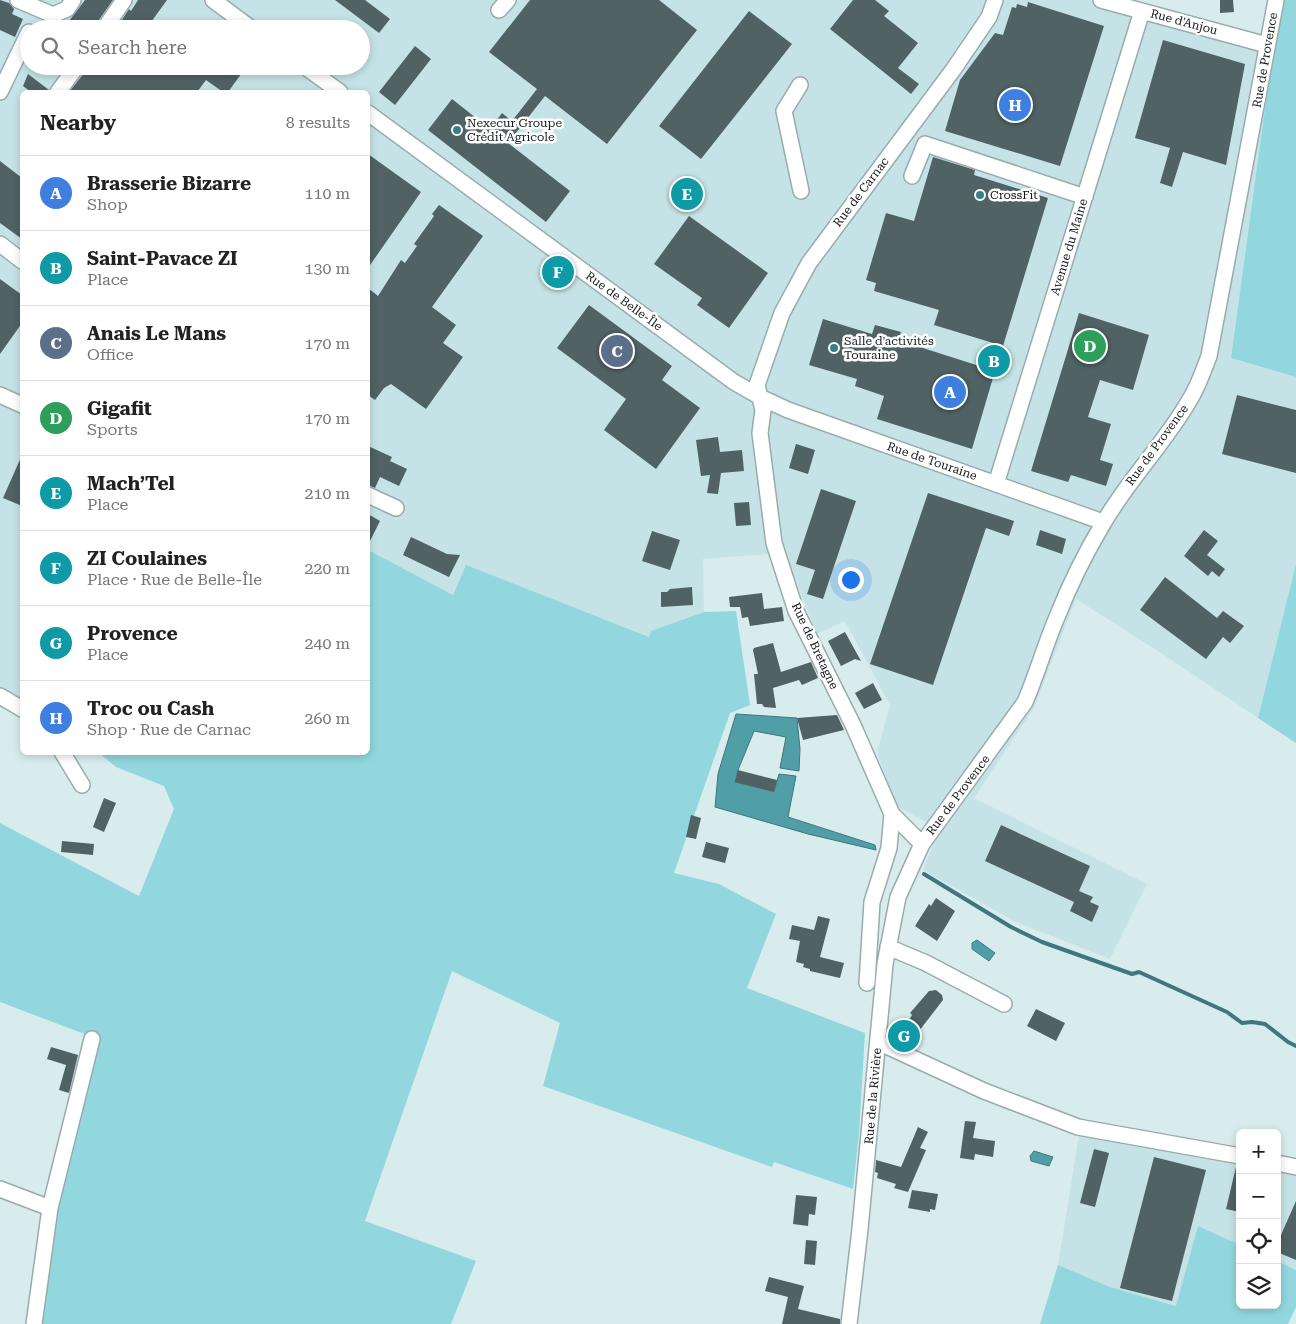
<!DOCTYPE html>
<meta charset="utf-8">
<style>
:root{--surface:#fff;--page:#f6f6f6;--text:#222;--muted:#767676;--line:#e0e0e0;--accent:#ea580c}
body{margin:0;font-family:"Roboto Serif",serif;background:var(--page);color:var(--text)}
.controls{position:absolute;right:15px;bottom:15px;display:grid;overflow:hidden;border-radius:8px;box-shadow:0 2px 8px #0003}
.controls button{width:45px;height:45px;display:grid;place-items:center;padding:0;border:0;border-bottom:1px solid var(--line);background:var(--surface);color:var(--text);font:25px sans-serif}
.you{position:absolute;left:850px;top:579px;width:18px;height:18px;margin:-12px;border:4px solid #fff;border-radius:50%;background:#1a73e8;box-shadow:0 0 0 8px #1a73e833}
.badge{display:grid;place-items:center;width:32px;height:32px;border-radius:50%;background:var(--accent);color:#fff;font-size:16px;font-weight:700}
.pin{position:absolute;translate:-50% -50%;border:2px solid #fff;box-shadow:0 1px 5px #0006}
.list{margin:0;padding:0;list-style:none}
h2{display:flex;justify-content:space-between;align-items:center;height:65px;margin:0;padding:0 20px;font-size:21px}
h2 small{font-size:16px;font-weight:400;color:var(--muted)}
.list li{display:grid;grid-template-columns:32px 1fr auto;gap:15px;align-items:center;box-sizing:border-box;height:75px;padding:0 20px;border-top:1px solid var(--line)}
.list b{display:block;font-size:19px;white-space:nowrap}
.list p{margin:0;font-size:16px;white-space:nowrap;color:var(--muted)}
.list em{font-size:16px;font-style:normal;color:var(--muted)}
.icon{flex:none;width:28px;height:28px;fill:none;stroke:currentColor;stroke-width:2;stroke-linecap:round;stroke-linejoin:round}
.map{position:relative;flex:none;width:1296px;height:1324px;overflow:hidden}
.search{position:absolute;background:var(--surface);box-shadow:0 2px 8px #0003;left:20px;top:20px;width:350px;height:55px;display:flex;align-items:center;gap:12px;box-sizing:border-box;padding:0 18px;border-radius:28px;color:var(--muted);font-size:19px}
.panel{position:absolute;background:var(--surface);box-shadow:0 2px 8px #0003;left:20px;top:90px;width:350px;height:665px;border-radius:8px}
.map>svg:first-child{display:block}
</style>
<div class="map">
<svg width="1296" height="1324" viewBox="0 0 1296 1324">
<rect width="100%" height="100%" fill="#d8ecee"/>
<!-- built -->
<path fill="#c5e3e6" fill-rule="evenodd" d="M0 0H1119L1274 42 1231 358 1296 377V564L1258 718 1161 653 1076 599 1034 708 974 798 1147 884 1110 959 1016 922 923 870 939 829 896 806 877 752 890 705 845 621 817 634 785 553 703 559 704 612 651 631 649 637 466 566 453 595 368 551V92H22V702L0 706ZM29 29H361V66H29Z
M1079 1135 1240 1165V1245L1198 1226 1177 1306 1110 1287 1058 1265Z
M1296 1170V1270L1277 1261V1171L1294 1175Z"/>
<!-- green -->
<path fill="#92d7de" d="M1282 0H1296V377L1231 358 1274 42Z
M368 550 453 595 466 565 649 637 651 631 704 612 736 611 750 705 730 713 674 873 719 884 776 914 747 988 865 1033 859 1134 853 1189 774 1162 772 1167 543 1086 560 1023 452 971 365 1221 476 1261 451 1324H38L53 1218 95 1038 0 1002V823L139 896 174 809 164 786 116 767 99 753 368 752Z
M1296 564V743L1258 718Z
M1198 1226 1240 1245V1305H1277V1261L1296 1270V1307L1288 1324H1040L1058 1265 1110 1287 1176 1306Z"/>
<!-- water -->
<path fill="#509fa7" stroke="#3e777d" d="M736 714 797 718 800 749 799 771 780 768 786 737 754 731 738 770 735 782 774 791 779 774 796 776 788 817 875 845 876 850 808 834 715 807 718 774Z
M977 940 995 953 989 961 972 949V943Z
M1034 1151 1053 1157 1049 1166 1031 1161 1030 1156Z"/>
<g fill="none" stroke-linecap="round" stroke-linejoin="round">
<!-- stream -->
<path stroke="#3e777d" stroke-width="4" d="M924 874 1011 927 1042 942 1132 974 1139 972 1227 1012 1242 1023 1252 1022 1265 1024 1288 1042 1296 1046"/>
</g>
<!-- building -->
<path fill="#506264" d="M0 0 9 3 14 9 12 14 23 19 15 37 0 30Z
M85 0H113L96 24 95 29H63Z
M138 0H167L146 29H116L129 9 131 11Z
M335 0H365L390 19 379 33Z
M530 0H659L697 30 607 144 545 96 508 143 570 191 546 222 428 130 452 99 490 129 502 113 512 121 537 89 489 52Z
M853 0H875L889 11 884 16 918 43 898 68 919 84 911 94 830 29Z
M1220 0H1233L1234 12 1220 13Z
M1028 2 1104 26 1060 166 945 131 960 80 995 33 1003 35 1012 7 1016 8 1017 4 1027 7Z
M749 11 792 44 701 159 659 126Z
M1163 40 1245 64 1226 165 1183 152 1172 187 1160 183 1170 148 1135 138Z
M415 46 431 59 395 105 379 92Z
M86 66H247L228 92H223L206 80 197 92H69L85 72Z
M28 74 49 90V92H31L23 86Z
M368 154 421 192 368 268Z
M933 157 975 170 974 175 1048 198 1003 346 934 325 939 310 874 291 876 283 866 280 886 213 914 221Z
M0 161 22 178V239L0 223Z
M439 205 483 236 432 307 456 325 443 343 463 357 426 409 391 384 384 388 375 400 368 395V288L378 296 401 260 405 263 417 246 414 244 434 216 432 214Z
M689 216 768 273 729 328 697 305 702 298 654 264Z
M0 279 22 295V323L0 354Z
M589 305 672 366 662 380 700 408 656 469 604 430 626 399 557 348Z
M1079 313 1149 335 1133 390 1100 380 1088 417 1111 424 1100 460 1113 464 1106 486 1071 475 1068 482 1031 471Z
M823 319 872 334 875 325 901 332 898 340 995 371 972 449 877 419 884 396 855 386 857 379 809 365Z
M1237 395 1296 410V473L1222 454Z
M718 437 720 452 742 450 744 471 721 473 718 494 707 493 710 475 701 476 696 440Z
M796 444 815 450 808 474 789 468Z
M368 446 392 457 390 461 407 469 399 486 380 477 375 488 368 485Z
M22 455V506L3 498Z
M821 489 856 501 823 599 807 594 815 570 796 564Z
M928 493 1014 521 1009 536 986 528 933 685 870 664Z
M749 502 751 525 736 526 734 503Z
M368 514 380 521 368 545Z
M1040 530 1066 539 1062 554 1036 545Z
M1204 530 1218 541 1207 555 1225 569 1219 577 1212 571 1208 576 1184 556Z
M652 531 680 540 670 570 642 561Z
M411 537 447 554 460 555 449 577 403 555Z
M1165 577 1217 618 1223 611 1244 626 1230 643 1223 637 1206 659 1140 610Z
M692 587 693 605 661 607V592H667L670 589Z
M762 593 764 609 782 607 784 621 750 626 748 617 742 618 740 607H730L729 597Z
M845 632 861 661 855 659 841 666 828 641Z
M773 643 781 672 811 662 818 678 802 685 799 680 773 688 776 708 764 707 762 704H757L754 674H758L753 650 754 648Z
M873 683 882 700 864 709 855 693Z
M837 715 844 730 803 740 797 718Z
M738 770 777 780 774 792 735 782Z
M104 798 116 803 104 832 93 827Z
M691 815 701 818 696 839 686 837Z
M1001 825 1090 866 1079 891 1093 897 1090 902 1099 906 1092 922 1070 911 1074 902 985 861Z
M62 841 94 844 93 855 61 852Z
M706 842 729 848 725 863 702 857Z
M936 898 955 911 937 941 915 926 929 904 931 906Z
M818 916 830 919 820 957 844 963 840 978 810 971V969L803 967 804 964 796 962 800 941 789 939 792 925 814 930Z
M936 990 942 995 943 1000 909 1044 899 1037 912 1015 910 1013 929 991Z
M1036 1009 1065 1023 1056 1041 1027 1026Z
M51 1047 78 1055 69 1093 59 1090 66 1065 47 1059Z
M965 1121 976 1122 973 1138 995 1141 993 1157 975 1154 974 1160 960 1158Z
M918 1127 928 1132 920 1148 926 1150 908 1192 894 1188 896 1184 877 1178 878 1173 875 1172 876 1162V1160L901 1167Z
M1094 1149 1109 1153 1095 1207 1080 1203Z
M1154 1157 1206 1170 1172 1301 1120 1288Z
M1236 1167 1240 1168V1212L1226 1209Z
M912 1190 938 1194 935 1210 930 1209V1212L908 1208Z
M796 1195 817 1197 815 1215 809 1214 808 1226 793 1224Z
M1296 1201V1260L1277 1252V1244Z
M806 1240 817 1241 815 1265 804 1264Z
M769 1277 804 1286 798 1309 840 1319V1324H782L788 1297 765 1291Z"/>
<g fill="none" stroke-linecap="round" stroke-linejoin="round">
<defs>
<path id="minor" d="M18 0 53 15 67 9 73 0
M213 0 252 29
M1101 0 1267 45
M499 10 508 0
M104 29 124 0
M304 66 340 92
M800 85 784 111 801 191
M0 92 29 32
M58 92 77 66
M368 113 734 382 762 398 788 410 1103 522
M912 176 925 144 1085 197
M0 244 22 261
M0 395 22 405
M996 484 1142 11
M368 495 396 508
M0 696 22 709
M62 752 82 785
M922 844 892 814 853 725 796 611 774 543 760 433 763 410 757 385 782 313 809 263 953 70 989 17 995 0
M888 947 926 963 1004 1004
M867 983 872 902 889 848 892 814
M878 1042 984 1091 1078 1127 1240 1156
M1277 1163 1296 1167
M0 1189 50 1208 34 1324
M50 1208 92 1039
M849 1324 860 1229 885 964 898 897 922 844 1025 702C1037 674 1045 645 1057 617 1070 584 1086 552 1104 522 1129 479 1164 444 1189 401 1198 387 1203 372 1209 356L1276 0"/>
</defs>
<!-- minor casing -->
<use href="#minor" stroke="#98acae" stroke-width="18"/>
<!-- minor -->
<use href="#minor" stroke="#fff" stroke-width="15"/>
</g>
<!-- markers -->
<g fill="#377f87" stroke="#fff" stroke-width="2">
<circle cx="457" cy="130" r="5"/>
<circle cx="980" cy="195" r="5"/>
<circle cx="834" cy="348" r="5"/>
</g>
<g text-anchor="middle" stroke-width="5" stroke-linejoin="round" paint-order="stroke">
<!-- street labels -->
<g font-size="12" fill="#131a1b" stroke="#fff">
<text transform="translate(1184 22) rotate(15)" y="4">Rue d'Anjou</text>
<text transform="translate(1265 60) rotate(-80)" y="4">Rue de Provence</text>
<text transform="translate(861 192) rotate(-53)" y="4">Rue de Carnac</text>
<text transform="translate(1069 247) rotate(-73)" y="4">Avenue du Maine</text>
<text transform="translate(624 301) rotate(36)" y="4">Rue de Belle-Île</text>
<text transform="translate(1157 445) rotate(-54)" y="4">Rue de Provence</text>
<text transform="translate(932 461) rotate(19)" y="4">Rue de Touraine</text>
<text transform="translate(815 646) rotate(65)" y="4">Rue de Bretagne</text>
<text transform="translate(958 795) rotate(-53)" y="4">Rue de Provence</text>
<text transform="translate(873 1096) rotate(-85)" y="4">Rue de la Rivière</text>
</g>
<!-- poi labels -->
<g font-size="12" fill="#131a1b" stroke="#fff" text-anchor="start">
<text x="467" y="127">Nexecur Groupe<tspan x="467" dy="14">Crédit Agricole</tspan></text>
<text x="990" y="199">CrossFit</text>
<text x="844" y="345">Salle d'activités<tspan x="844" dy="14">Touraine</tspan></text>
</g>
</g>
</svg>
<div class="controls">
<button>+</button>
<button>−</button>
<button><svg class="icon" aria-label="locate" viewBox="0 0 24 24"><circle cx="12" cy="12" r="6"/><path d="M12 2v4M12 18v4M2 12h4M18 12h4"/></svg></button>
<button><svg class="icon" aria-label="layers" viewBox="0 0 24 24"><path d="M12 4l9 5-9 5-9-5zM3 14l9 5 9-5"/></svg></button>
</div>
<div class="you"></div>
<div class="pin badge" style="left:950px;top:392px;background:#3f7fe0">A</div>
<div class="pin badge" style="left:994px;top:361px;background:#0f9aa8">B</div>
<div class="pin badge" style="left:617px;top:351px;background:#5c6f8a">C</div>
<div class="pin badge" style="left:1090px;top:346px;background:#2e9e5b">D</div>
<div class="pin badge" style="left:687px;top:194px;background:#0f9aa8">E</div>
<div class="pin badge" style="left:558px;top:272px;background:#0f9aa8">F</div>
<div class="pin badge" style="left:904px;top:1036px;background:#0f9aa8">G</div>
<div class="pin badge" style="left:1015px;top:105px;background:#3f7fe0">H</div>
<div class="search"><svg class="icon" aria-label="search" viewBox="0 0 24 24"><circle cx="10" cy="10" r="6"/><path d="M15 15l6 6"/></svg>Search here</div>
<section class="panel">
<h2>Nearby<small>8 results</small></h2>
<ul class="list">
<li><span class="badge" style="background:#3f7fe0">A</span><div><b>Brasserie Bizarre</b><p>Shop</p></div><em>110 m</em></li>
<li><span class="badge" style="background:#0f9aa8">B</span><div><b>Saint-Pavace ZI</b><p>Place</p></div><em>130 m</em></li>
<li><span class="badge" style="background:#5c6f8a">C</span><div><b>Anais Le Mans</b><p>Office</p></div><em>170 m</em></li>
<li><span class="badge" style="background:#2e9e5b">D</span><div><b>Gigafit</b><p>Sports</p></div><em>170 m</em></li>
<li><span class="badge" style="background:#0f9aa8">E</span><div><b>Mach’Tel</b><p>Place</p></div><em>210 m</em></li>
<li><span class="badge" style="background:#0f9aa8">F</span><div><b>ZI Coulaines</b><p>Place · Rue de Belle-Île</p></div><em>220 m</em></li>
<li><span class="badge" style="background:#0f9aa8">G</span><div><b>Provence</b><p>Place</p></div><em>240 m</em></li>
<li><span class="badge" style="background:#3f7fe0">H</span><div><b>Troc ou Cash</b><p>Shop · Rue de Carnac</p></div><em>260 m</em></li>
</ul>
</section>
</div>
